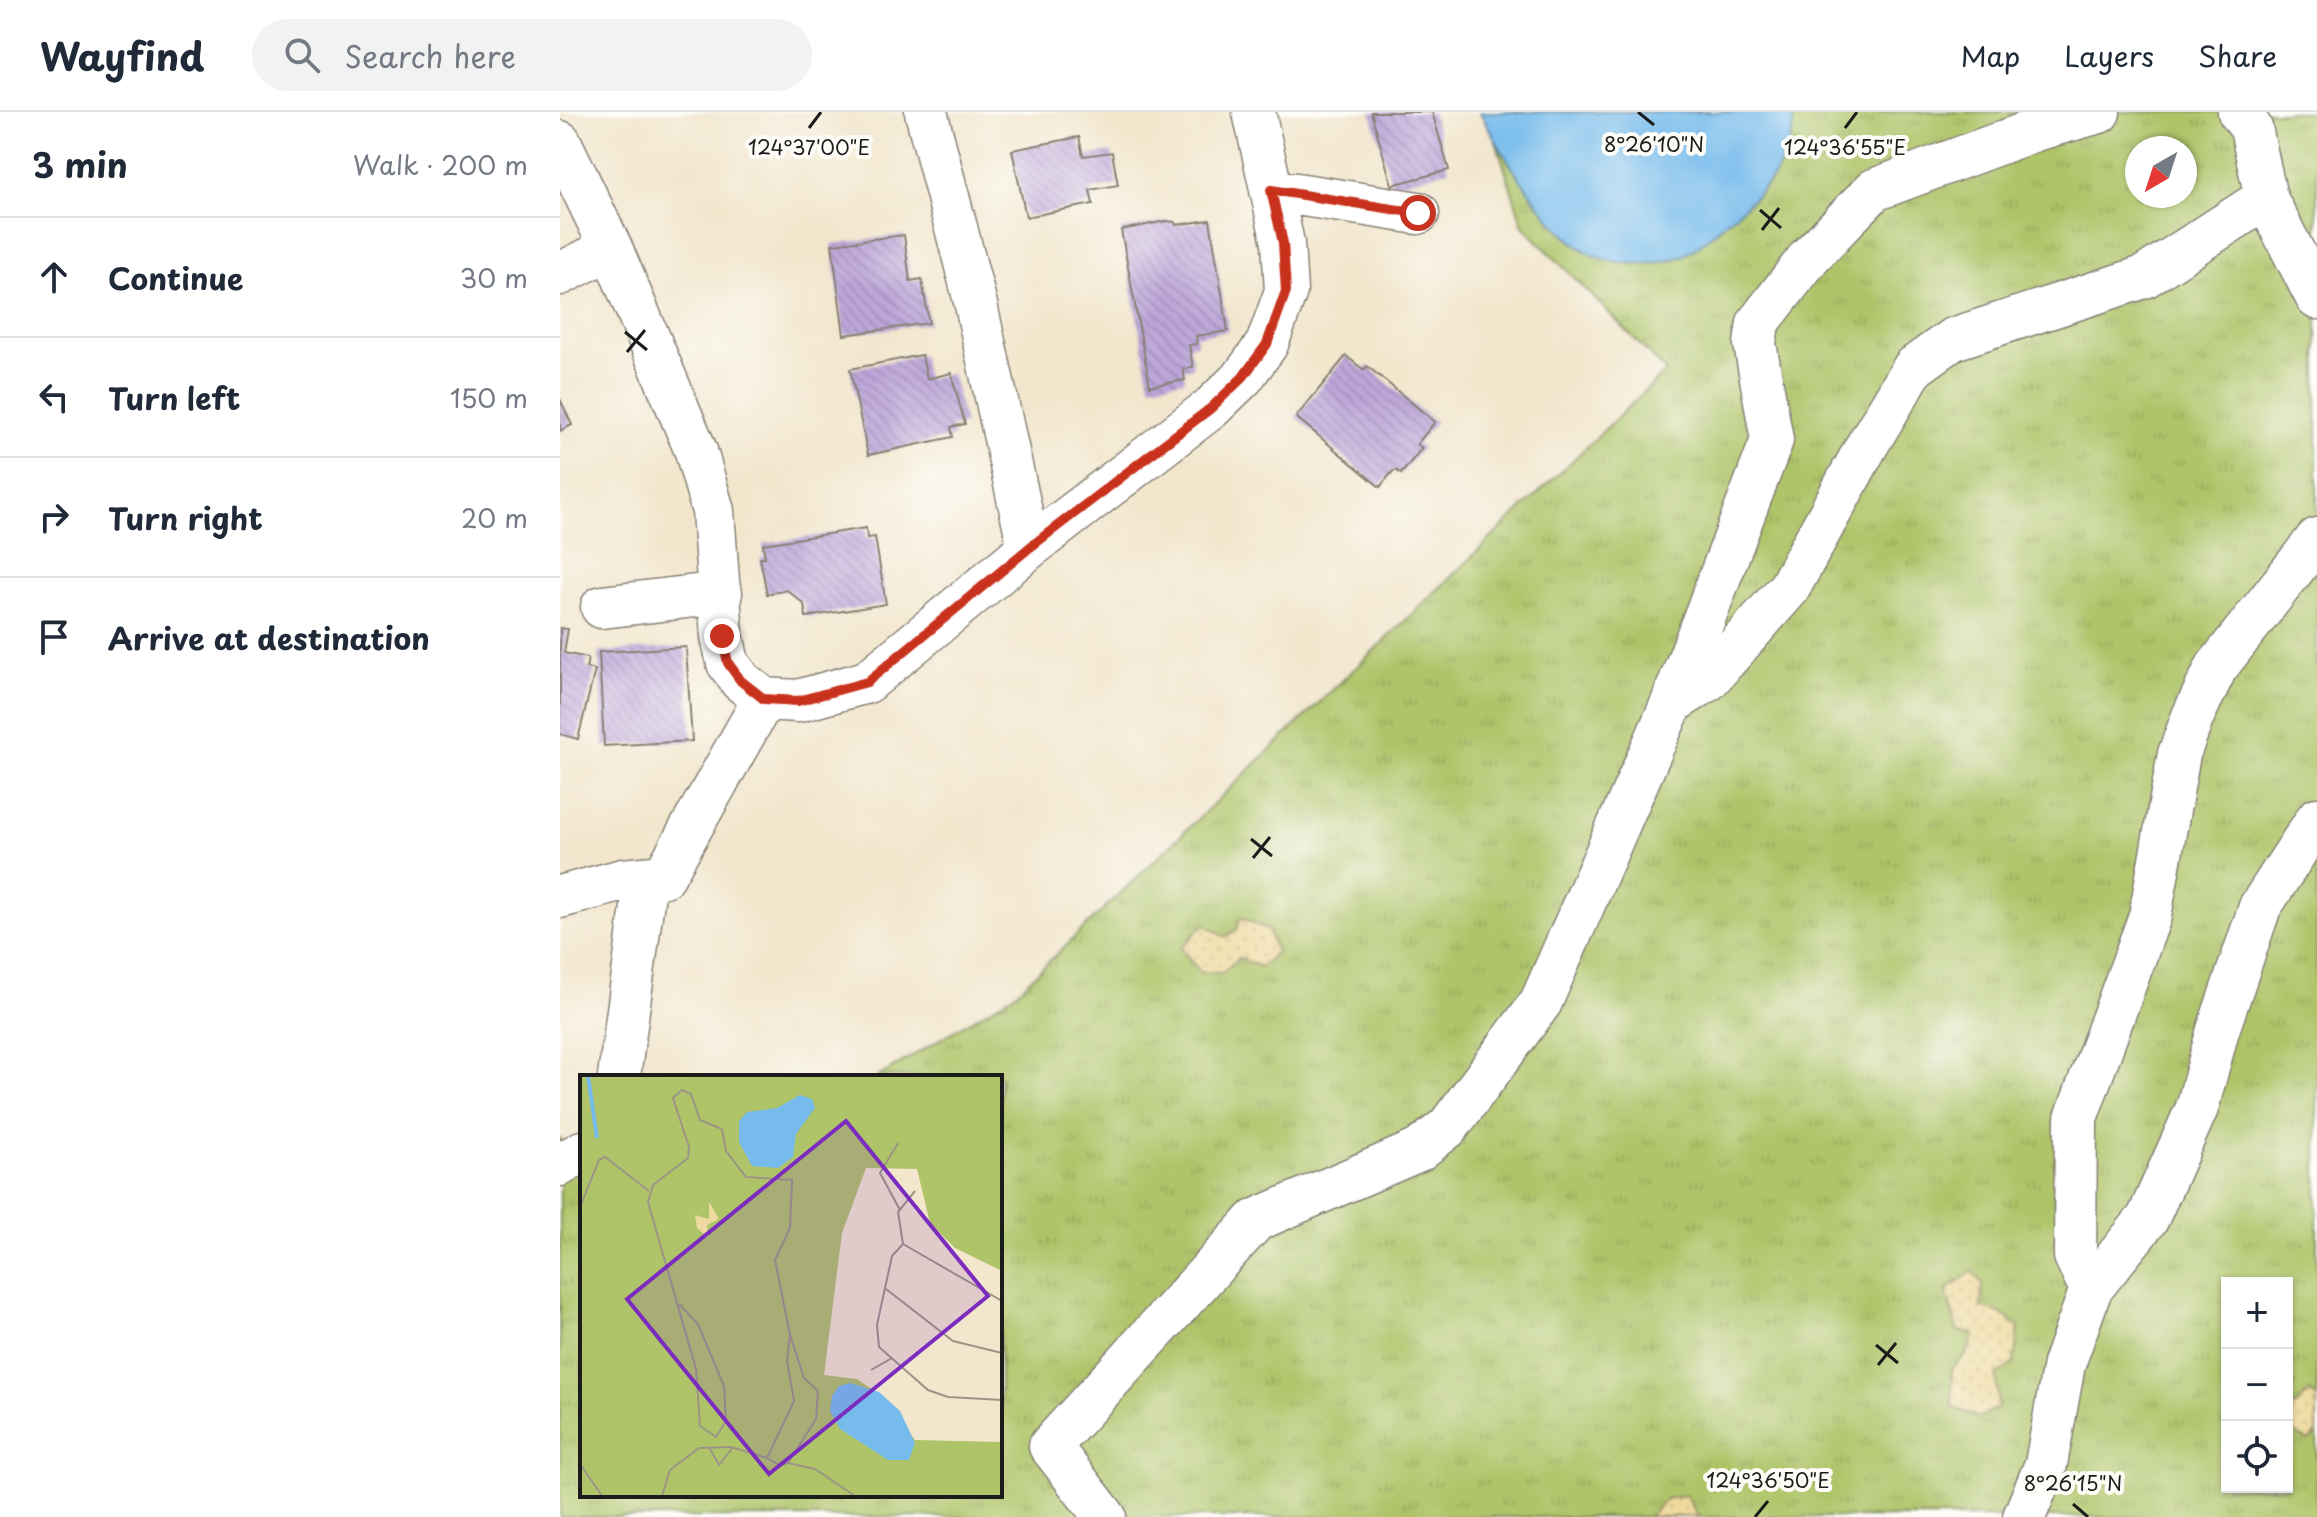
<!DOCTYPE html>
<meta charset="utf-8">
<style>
:root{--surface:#fff;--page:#f2f2f3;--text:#1f2937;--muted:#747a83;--line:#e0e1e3}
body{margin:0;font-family:"Playpen Sans",sans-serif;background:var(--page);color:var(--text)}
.controls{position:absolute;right:24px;bottom:24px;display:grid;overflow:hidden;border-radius:0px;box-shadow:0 2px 6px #0004}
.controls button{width:72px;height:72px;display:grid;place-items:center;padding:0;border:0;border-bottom:2px solid var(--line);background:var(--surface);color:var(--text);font:40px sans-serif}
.compass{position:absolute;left:1565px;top:24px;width:72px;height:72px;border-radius:50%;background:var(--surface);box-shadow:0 2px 6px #0004;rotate:219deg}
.stop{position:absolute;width:24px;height:24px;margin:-18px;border:6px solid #c8321e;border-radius:50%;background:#fff}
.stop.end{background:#c8321e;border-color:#fff;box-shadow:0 2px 8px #0008}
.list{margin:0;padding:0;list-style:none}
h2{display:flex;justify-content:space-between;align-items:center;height:104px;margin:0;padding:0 32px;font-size:34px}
h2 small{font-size:26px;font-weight:400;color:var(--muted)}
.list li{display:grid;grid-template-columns:52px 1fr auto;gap:24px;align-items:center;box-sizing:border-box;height:120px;padding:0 32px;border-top:2px solid var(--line)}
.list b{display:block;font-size:30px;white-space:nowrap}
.list em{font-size:26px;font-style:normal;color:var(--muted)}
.icon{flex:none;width:44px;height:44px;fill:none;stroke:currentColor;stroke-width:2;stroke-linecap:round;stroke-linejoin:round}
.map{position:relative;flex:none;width:1757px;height:1405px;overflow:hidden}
header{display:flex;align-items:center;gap:48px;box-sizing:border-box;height:112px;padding:0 40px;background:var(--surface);border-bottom:2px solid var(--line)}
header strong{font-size:38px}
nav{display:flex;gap:44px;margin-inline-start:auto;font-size:28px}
.search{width:560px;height:72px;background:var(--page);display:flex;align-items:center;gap:20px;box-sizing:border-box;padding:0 28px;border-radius:44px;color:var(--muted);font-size:30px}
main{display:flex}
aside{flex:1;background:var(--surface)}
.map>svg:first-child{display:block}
</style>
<header>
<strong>Wayfind</strong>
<div class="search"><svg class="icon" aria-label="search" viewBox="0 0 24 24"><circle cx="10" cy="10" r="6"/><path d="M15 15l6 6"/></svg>Search here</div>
<nav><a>Map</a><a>Layers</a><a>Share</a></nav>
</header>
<main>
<aside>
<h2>3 min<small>Walk · 200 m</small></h2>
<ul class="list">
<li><svg class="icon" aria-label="ahead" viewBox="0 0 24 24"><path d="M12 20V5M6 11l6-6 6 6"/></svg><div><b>Continue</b></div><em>30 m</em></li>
<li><svg class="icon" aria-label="left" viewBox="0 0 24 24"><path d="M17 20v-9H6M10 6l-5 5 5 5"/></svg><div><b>Turn left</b></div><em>150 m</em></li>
<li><svg class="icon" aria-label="right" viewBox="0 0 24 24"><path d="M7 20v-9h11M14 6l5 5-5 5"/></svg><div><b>Turn right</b></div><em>20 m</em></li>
<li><svg class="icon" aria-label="arrive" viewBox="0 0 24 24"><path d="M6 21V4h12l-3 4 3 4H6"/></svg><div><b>Arrive at destination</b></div></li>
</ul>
</aside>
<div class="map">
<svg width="1757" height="1405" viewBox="0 0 1757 1405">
<defs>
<pattern id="grass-tufts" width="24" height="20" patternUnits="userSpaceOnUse" patternTransform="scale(2)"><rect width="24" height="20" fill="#afc469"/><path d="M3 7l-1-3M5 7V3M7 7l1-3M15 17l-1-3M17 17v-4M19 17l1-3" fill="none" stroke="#96a85a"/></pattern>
<pattern id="sand-dots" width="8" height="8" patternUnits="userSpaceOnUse" patternTransform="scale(2)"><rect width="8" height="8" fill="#eeda9e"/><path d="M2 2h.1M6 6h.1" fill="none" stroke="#ccba88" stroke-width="1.8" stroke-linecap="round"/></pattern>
<pattern id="building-back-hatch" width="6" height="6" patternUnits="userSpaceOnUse" patternTransform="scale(2)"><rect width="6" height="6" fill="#bda6d9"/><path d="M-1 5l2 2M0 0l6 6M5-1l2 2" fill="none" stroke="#a28eba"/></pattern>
</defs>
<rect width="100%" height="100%" fill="#fdfcf7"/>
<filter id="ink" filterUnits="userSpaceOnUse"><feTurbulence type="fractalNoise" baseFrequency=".0125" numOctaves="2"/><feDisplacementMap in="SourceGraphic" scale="16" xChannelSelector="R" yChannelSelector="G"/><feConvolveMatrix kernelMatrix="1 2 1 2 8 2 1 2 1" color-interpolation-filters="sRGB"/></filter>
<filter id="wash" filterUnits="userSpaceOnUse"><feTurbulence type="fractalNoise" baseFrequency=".006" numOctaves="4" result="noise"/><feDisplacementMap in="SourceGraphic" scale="32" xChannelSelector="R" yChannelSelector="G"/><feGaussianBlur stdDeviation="1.8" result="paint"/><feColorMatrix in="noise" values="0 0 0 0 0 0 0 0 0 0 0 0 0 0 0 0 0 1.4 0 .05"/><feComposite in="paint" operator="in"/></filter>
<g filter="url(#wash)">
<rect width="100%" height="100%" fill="#f2e6cd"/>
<!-- grass -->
<path fill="url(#grass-tufts)" stroke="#667042" stroke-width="2" fill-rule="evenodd" d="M927 0H1757V1405H0V1027L22 1046V1383H440V965H318L456 881 1106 259 963 114ZM1577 36H1625V84H1577ZM1667 1171H1727V1375H1667Z"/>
<!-- sand -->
<path fill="url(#sand-dots)" stroke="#857b5d" stroke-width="2" d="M681 805 708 818 716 840 701 855 679 846 662 861 640 860 621 836 644 812 665 825 677 817Z
M1413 1159 1423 1172 1421 1195 1440 1201 1459 1215 1454 1251 1436 1264 1439 1295 1418 1306 1392 1294V1256L1406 1243 1414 1223 1397 1218 1386 1178Z
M1727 1265 1735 1272 1728 1288 1735 1295 1749 1280 1757 1286V1321L1749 1329 1727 1318Z
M1126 1383 1138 1405H1088L1106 1387Z"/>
<!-- water -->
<path fill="#76bbec" stroke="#496c84" stroke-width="2" d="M920 0H1234C1233 49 1208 76 1171 106 1154 120 1134 142 1111 148 1087 154 1056 153 1033 143 992 125 940 39 920 0Z"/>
<g id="blocks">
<!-- building -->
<path fill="url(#building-back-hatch)" d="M811 0H872L889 58 832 73Z
M519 25 523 44 552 40 558 73 530 78 533 92 466 105 452 38Z
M650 108 668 219 636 224 637 232 629 233 633 255 623 257 625 268 590 274 561 118 606 109 615 110 616 113Z
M344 123 350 169 362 167 369 211 284 223 272 132Z
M362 243 367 267 391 261 405 312 391 315 393 325 308 343 290 257Z
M786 244 804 258 807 254 875 310 857 332 862 336 841 362 836 358 833 359 820 375 736 305Z
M0 287 12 313 0 319Z
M306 416 307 426 315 425 326 492 246 505 244 492 227 478 207 482 200 446 205 445 203 432Z
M0 516 8 517 4 541 28 546 26 556 35 558 18 627 0 622Z
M126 535 132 629 44 634 39 540Z"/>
</g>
</g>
<g filter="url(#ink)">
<use href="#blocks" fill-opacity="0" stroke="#878174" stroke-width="2"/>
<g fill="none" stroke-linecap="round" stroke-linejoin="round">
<defs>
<path id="minor" d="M366 0 416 193 469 436
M1679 0 1691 16 1706 86
M0 30 51 136 136 339 153 399 162 524 168 551 181 569 204 587 238 589 307 570 469 436 651 296 683 265 707 232 726 179 723 131 694 0
M711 78 858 101
M0 162 51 136
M42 495 161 481
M1112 591 1212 328 1195 232 1198 211 1250 144 1314 78 1475 18 1539 0
M0 785 63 768 104 764 204 587
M59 965 86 766
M0 1053 22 1040
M1531 1177 1515 1144 1516 1006 1590 804 1619 642 1633 604 1656 556 1757 427
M545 1405 490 1334 696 1108 859 1038 888 1015 981 890 1112 591 1148 568 1229 476 1306 335 1354 255 1393 227 1584 165 1706 86 1757 186
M1464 1405 1486 1352 1504 1252 1531 1177 1588 1106 1637 996 1658 918 1700 795 1757 707"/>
</defs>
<!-- minor casing -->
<use href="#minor" stroke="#878174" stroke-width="45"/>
<!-- minor -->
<use href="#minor" stroke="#fff" stroke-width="42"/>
</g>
</g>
<g fill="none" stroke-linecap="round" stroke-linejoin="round" filter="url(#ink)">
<!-- route -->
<path stroke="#c8321e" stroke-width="10" d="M162 524 168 551 181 569 204 587 238 589 307 570 469 436 651 296 683 265 707 232 726 179 723 131 711 78 858 101"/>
</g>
<!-- ticks -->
<path fill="none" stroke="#1c1c1c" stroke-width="3" d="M1078 0 1094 13M249 16 261 0M1285 16 1297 0M1200 98 1221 116M1202 118 1219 96M65 220 87 238M67 240 85 218M691 727 712 744M693 746 710 725M1316 1233 1338 1251M1318 1253 1336 1231M1513 1392 1528 1405M1195 1405 1208 1389"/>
<!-- overview -->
<g transform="translate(20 963)">
<rect width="422" height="422" fill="#f2e6cd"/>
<path d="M0 1H422V196L375 173 350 148 337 94 286 93 262 158 244 300 277 304 304 323 335 365 422 367V421H2Z" fill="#afc469"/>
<path d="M129 127 139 144 127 150 128 163 117 153 115 140 129 144Z" fill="#eeda9e"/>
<path d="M220 20 232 24 235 33 216 59 213 82 198 93 172 91 159 67V46L167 37 197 33ZM270 308 299 317 320 336 335 368 329 385H308L260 354 250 336 252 321 259 311Z" fill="#76bbec"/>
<path fill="none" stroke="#76bbec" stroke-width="4" d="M8 1 17 63"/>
<path fill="none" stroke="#9c9586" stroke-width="2" d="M318 68 300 98 320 135M0 132 19 85 25 82 69 116M323 169 312 181 297 250 299 272 348 315 368 322 422 325M323 169 422 226M323 169 318 137 335 116M306 214 373 266 422 278M291 295 312 283M129 372 139 390 153 372M187 383 201 391 208 388 236 344 238 316 224 303 210 260M208 388 235 394 275 421M0 389 22 421M82 421 90 395 119 373 151 372 187 383 214 326 207 286 210 260 195 185 210 153 212 105 166 102 146 76 142 54 120 45 111 19 102 15 93 23 109 72 108 83 73 110 68 127 116 294 120 351 136 362 146 346 144 311 118 249 99 229"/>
<path fill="#7b2cbf" fill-opacity="0.15" stroke="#7b2cbf" stroke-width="4" d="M266 46 408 221 189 399 47 224Z"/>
<rect width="422" height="422" fill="none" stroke="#1c1c1c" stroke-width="4"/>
</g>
<g font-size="20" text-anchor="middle" fill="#1c1c1c" stroke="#fdfcf7" stroke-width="8" stroke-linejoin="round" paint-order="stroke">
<text x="1094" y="40">8°26'10"N</text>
<text x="249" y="43">124°37'00"E</text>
<text x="1285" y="43">124°36'55"E</text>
<text x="1208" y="1376">124°36'50"E</text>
<text x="1513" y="1379">8°26'15"N</text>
</g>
</svg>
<div class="controls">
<button>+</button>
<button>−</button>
<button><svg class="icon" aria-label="locate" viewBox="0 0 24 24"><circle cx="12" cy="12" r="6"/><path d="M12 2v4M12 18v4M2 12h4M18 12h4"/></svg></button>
</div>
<svg class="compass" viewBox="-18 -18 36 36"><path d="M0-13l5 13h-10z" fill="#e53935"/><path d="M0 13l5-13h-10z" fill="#747a83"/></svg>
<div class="stop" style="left:858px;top:101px"></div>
<div class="stop end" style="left:162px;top:524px"></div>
</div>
</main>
